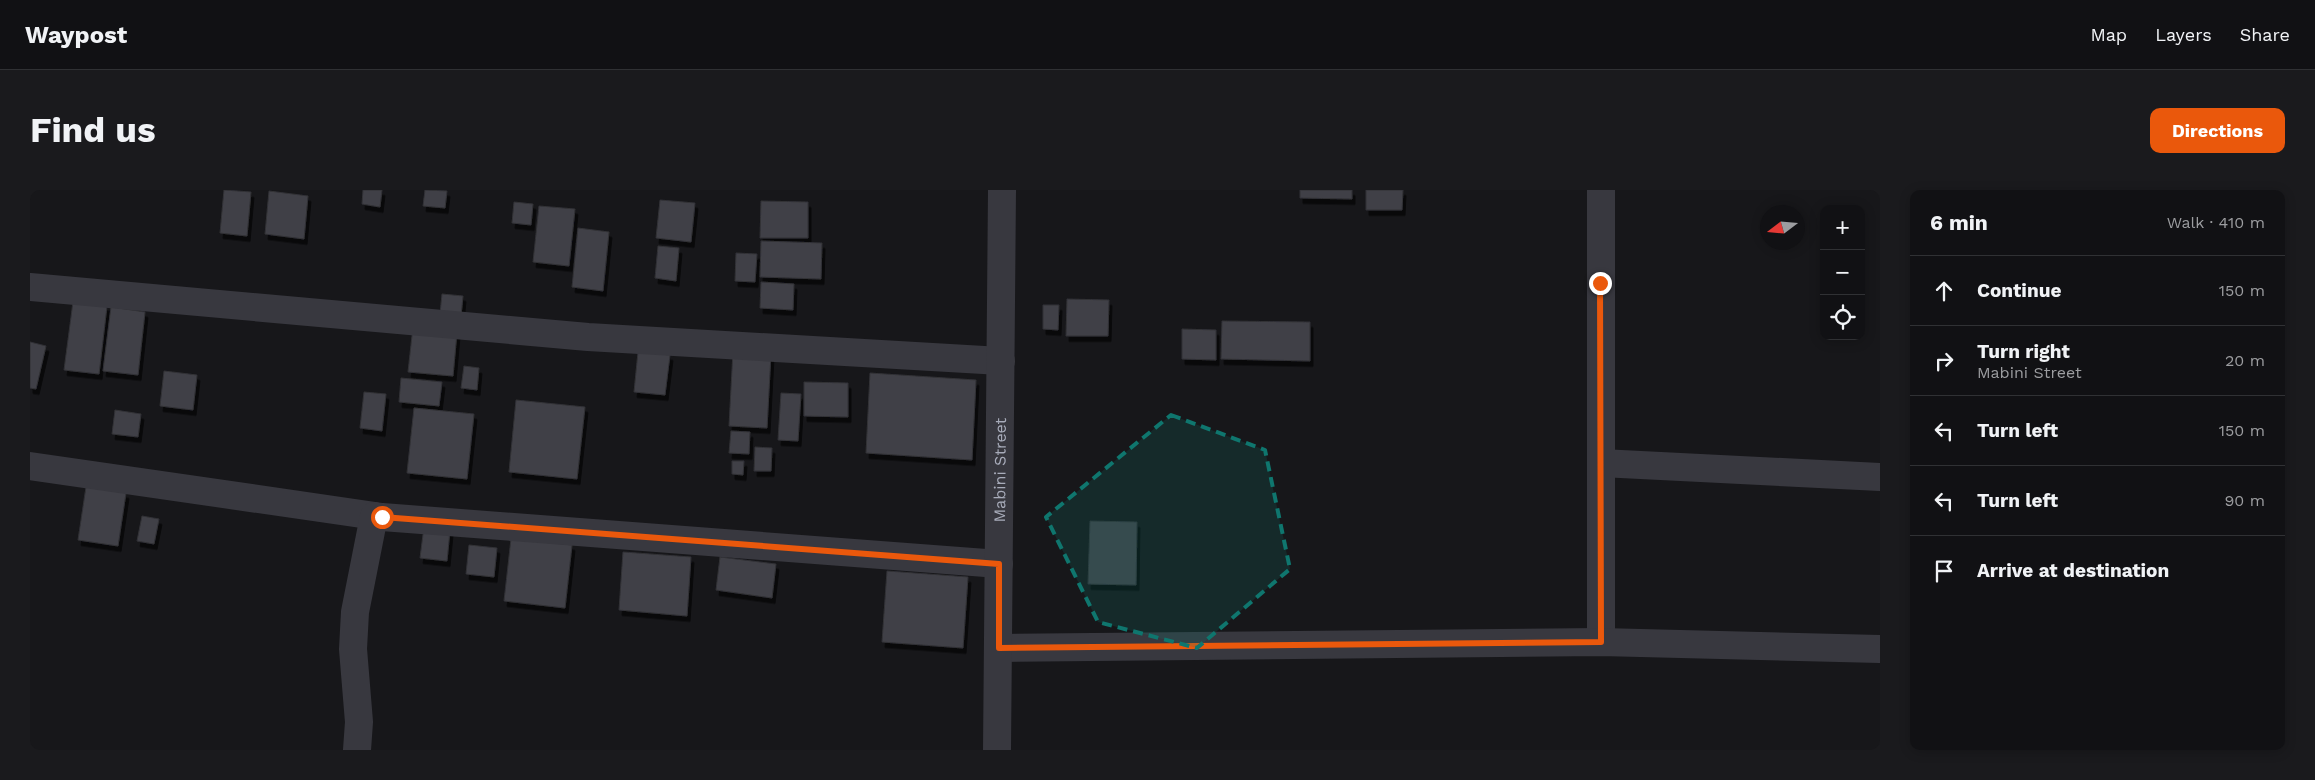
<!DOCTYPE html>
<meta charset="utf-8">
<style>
:root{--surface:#111114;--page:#1a1a1d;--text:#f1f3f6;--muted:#9c9da0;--line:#303134;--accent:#ea580c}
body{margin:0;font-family:"Work Sans",sans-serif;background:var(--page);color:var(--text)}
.controls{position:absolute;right:15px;top:15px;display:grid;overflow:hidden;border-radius:10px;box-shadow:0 2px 12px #0003}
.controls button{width:45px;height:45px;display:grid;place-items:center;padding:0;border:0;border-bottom:1px solid var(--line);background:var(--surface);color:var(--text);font:25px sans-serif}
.compass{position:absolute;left:1730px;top:15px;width:45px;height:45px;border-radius:50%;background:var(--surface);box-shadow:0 2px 12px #0003;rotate:254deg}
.stop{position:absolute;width:15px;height:15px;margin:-11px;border:4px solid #ea580c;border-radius:50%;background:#fff}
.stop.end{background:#ea580c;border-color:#fff;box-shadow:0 1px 5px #0008}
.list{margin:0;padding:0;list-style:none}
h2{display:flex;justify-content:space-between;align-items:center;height:65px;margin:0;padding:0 20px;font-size:21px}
h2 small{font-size:16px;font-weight:400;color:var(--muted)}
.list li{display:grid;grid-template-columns:32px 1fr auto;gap:15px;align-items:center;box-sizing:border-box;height:70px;padding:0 20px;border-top:1px solid var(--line)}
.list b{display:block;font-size:19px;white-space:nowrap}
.list p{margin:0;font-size:16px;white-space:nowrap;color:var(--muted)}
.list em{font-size:16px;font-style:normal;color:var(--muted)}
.icon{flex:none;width:28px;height:28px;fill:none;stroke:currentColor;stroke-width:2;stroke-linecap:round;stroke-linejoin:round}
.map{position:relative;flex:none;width:1850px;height:560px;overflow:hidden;border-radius:10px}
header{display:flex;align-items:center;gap:30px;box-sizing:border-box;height:70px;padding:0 25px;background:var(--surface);border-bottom:1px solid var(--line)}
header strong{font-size:24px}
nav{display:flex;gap:28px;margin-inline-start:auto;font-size:18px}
.intro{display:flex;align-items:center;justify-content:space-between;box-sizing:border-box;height:120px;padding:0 30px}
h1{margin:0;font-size:35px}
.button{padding:12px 22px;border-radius:10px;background:var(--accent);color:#fff;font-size:18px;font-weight:700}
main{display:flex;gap:30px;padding:0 30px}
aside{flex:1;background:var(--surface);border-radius:10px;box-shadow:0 2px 12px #0003}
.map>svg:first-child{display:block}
</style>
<header>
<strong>Waypost</strong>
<nav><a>Map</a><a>Layers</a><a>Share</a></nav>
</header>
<div class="intro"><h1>Find us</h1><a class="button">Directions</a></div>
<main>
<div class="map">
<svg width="1850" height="560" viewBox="0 0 1850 560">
<defs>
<filter id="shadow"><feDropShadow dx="3" dy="5.5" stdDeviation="0" flood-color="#0009"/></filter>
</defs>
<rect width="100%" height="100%" fill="#17171a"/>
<!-- building -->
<path fill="#414147" stroke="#313136" filter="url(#shadow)" d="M194 0 221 2 217 46 190 43Z
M333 0H352L350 17 332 14Z
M395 0 417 1 415 18 393 16Z
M1270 0H1322V9L1270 8Z
M1336 0H1373L1372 20H1336Z
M239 1 278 6 274 49 235 44Z
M630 10 665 13 661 52 626 48Z
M731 11 778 12V48H730Z
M484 12 503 14 501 35 482 33Z
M509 16 545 19 539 76 503 72Z
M548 38 579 42 573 101 542 97Z
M731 51 792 53 791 89 730 87Z
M628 56 649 58 646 91 625 88Z
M706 63 727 64 725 92 705 91Z
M731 92 764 94 763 120 730 118Z
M412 104 433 106 431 126 410 124Z
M1037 109 1079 110 1078 146H1036Z
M43 112 77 116 69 184 34 180Z
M1013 115H1029L1028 140 1013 139Z
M81 117 115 122 108 185 73 181Z
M1192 131 1280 132V171L1191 169Z
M383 137 427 142 423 186 378 182Z
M1152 139 1186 140V170L1152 169Z
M0 152 16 156 6 199 0 198Z
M703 161 741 163 737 238 699 236Z
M608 162 640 165 635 205 604 202Z
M434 176 449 178 447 200 431 198Z
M134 181 167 185 163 220 130 216Z
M840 183 946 190 942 270 836 263Z
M371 188 412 192 409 216 369 212Z
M774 192 818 193V227L774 226Z
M334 202 356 204 352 241 330 238Z
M751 203 771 204 768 251 748 250Z
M486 210 555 217 547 289 479 282Z
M384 218 444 224 437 289 377 283Z
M85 220 111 224 108 247 82 244Z
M701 241 720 242 719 264 699 263Z
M725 257 742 258 741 281H724Z
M702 271H714L713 285 702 284Z
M56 297 96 303 88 356 48 350Z
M112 326 129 329 124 354 107 351Z
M1060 331 1107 332 1106 395 1058 394Z
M394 337 420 340 417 371 390 368Z
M481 349 542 355 535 418 474 411Z
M439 355 467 358 464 387 436 384Z
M593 362 661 367 657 426 589 420Z
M690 367 746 374 742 408 686 400Z
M857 381 938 387 933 458 852 452Z"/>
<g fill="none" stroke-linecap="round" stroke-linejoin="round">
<!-- street -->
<g stroke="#38383f" stroke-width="28">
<path d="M0 97 558 147 971 171"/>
<path d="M1571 273 1850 287"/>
<path d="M0 276 352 327 969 374"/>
<path d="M1571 452V0"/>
<path d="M969 458 1571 452 1850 459"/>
<path d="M327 560 329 532 323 459 325 422 344 326"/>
<path id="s1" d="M967 560 972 0"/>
</g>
</g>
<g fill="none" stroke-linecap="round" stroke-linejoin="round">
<!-- route -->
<path stroke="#ea580c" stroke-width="6" d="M352 327 969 374V458L1571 452 1570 93"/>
</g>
<!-- marked area -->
<path fill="#0f766e" fill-opacity="0.2" stroke="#0f766e" stroke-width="4" stroke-dasharray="10 6" stroke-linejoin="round" d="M1141 225 1235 260 1260 379 1167 458 1068 432 1016 327Z"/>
<g text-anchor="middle" stroke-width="5" stroke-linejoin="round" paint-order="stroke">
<!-- street labels -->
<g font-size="16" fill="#a8acba" stroke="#121215">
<text dy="6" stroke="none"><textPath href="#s1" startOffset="280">Mabini Street</textPath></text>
</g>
</g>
</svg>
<div class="controls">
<button>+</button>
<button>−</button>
<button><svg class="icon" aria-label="locate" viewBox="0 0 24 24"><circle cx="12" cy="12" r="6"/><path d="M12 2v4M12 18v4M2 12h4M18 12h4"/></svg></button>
</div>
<svg class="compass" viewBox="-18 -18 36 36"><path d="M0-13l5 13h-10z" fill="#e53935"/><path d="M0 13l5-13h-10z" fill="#9c9da0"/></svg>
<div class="stop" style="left:352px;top:327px"></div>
<div class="stop end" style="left:1570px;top:93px"></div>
</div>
<aside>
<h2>6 min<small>Walk · 410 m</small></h2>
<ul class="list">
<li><svg class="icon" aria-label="ahead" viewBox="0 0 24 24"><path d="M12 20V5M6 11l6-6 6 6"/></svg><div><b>Continue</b></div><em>150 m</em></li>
<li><svg class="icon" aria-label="right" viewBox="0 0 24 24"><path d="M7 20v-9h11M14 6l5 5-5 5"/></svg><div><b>Turn right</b><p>Mabini Street</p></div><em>20 m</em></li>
<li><svg class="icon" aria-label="left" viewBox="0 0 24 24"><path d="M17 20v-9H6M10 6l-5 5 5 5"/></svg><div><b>Turn left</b></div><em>150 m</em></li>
<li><svg class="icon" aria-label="left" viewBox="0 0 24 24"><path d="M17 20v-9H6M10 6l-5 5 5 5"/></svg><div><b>Turn left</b></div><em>90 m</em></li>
<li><svg class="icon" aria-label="arrive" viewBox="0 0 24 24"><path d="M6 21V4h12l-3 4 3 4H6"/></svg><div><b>Arrive at destination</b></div></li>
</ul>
</aside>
</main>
